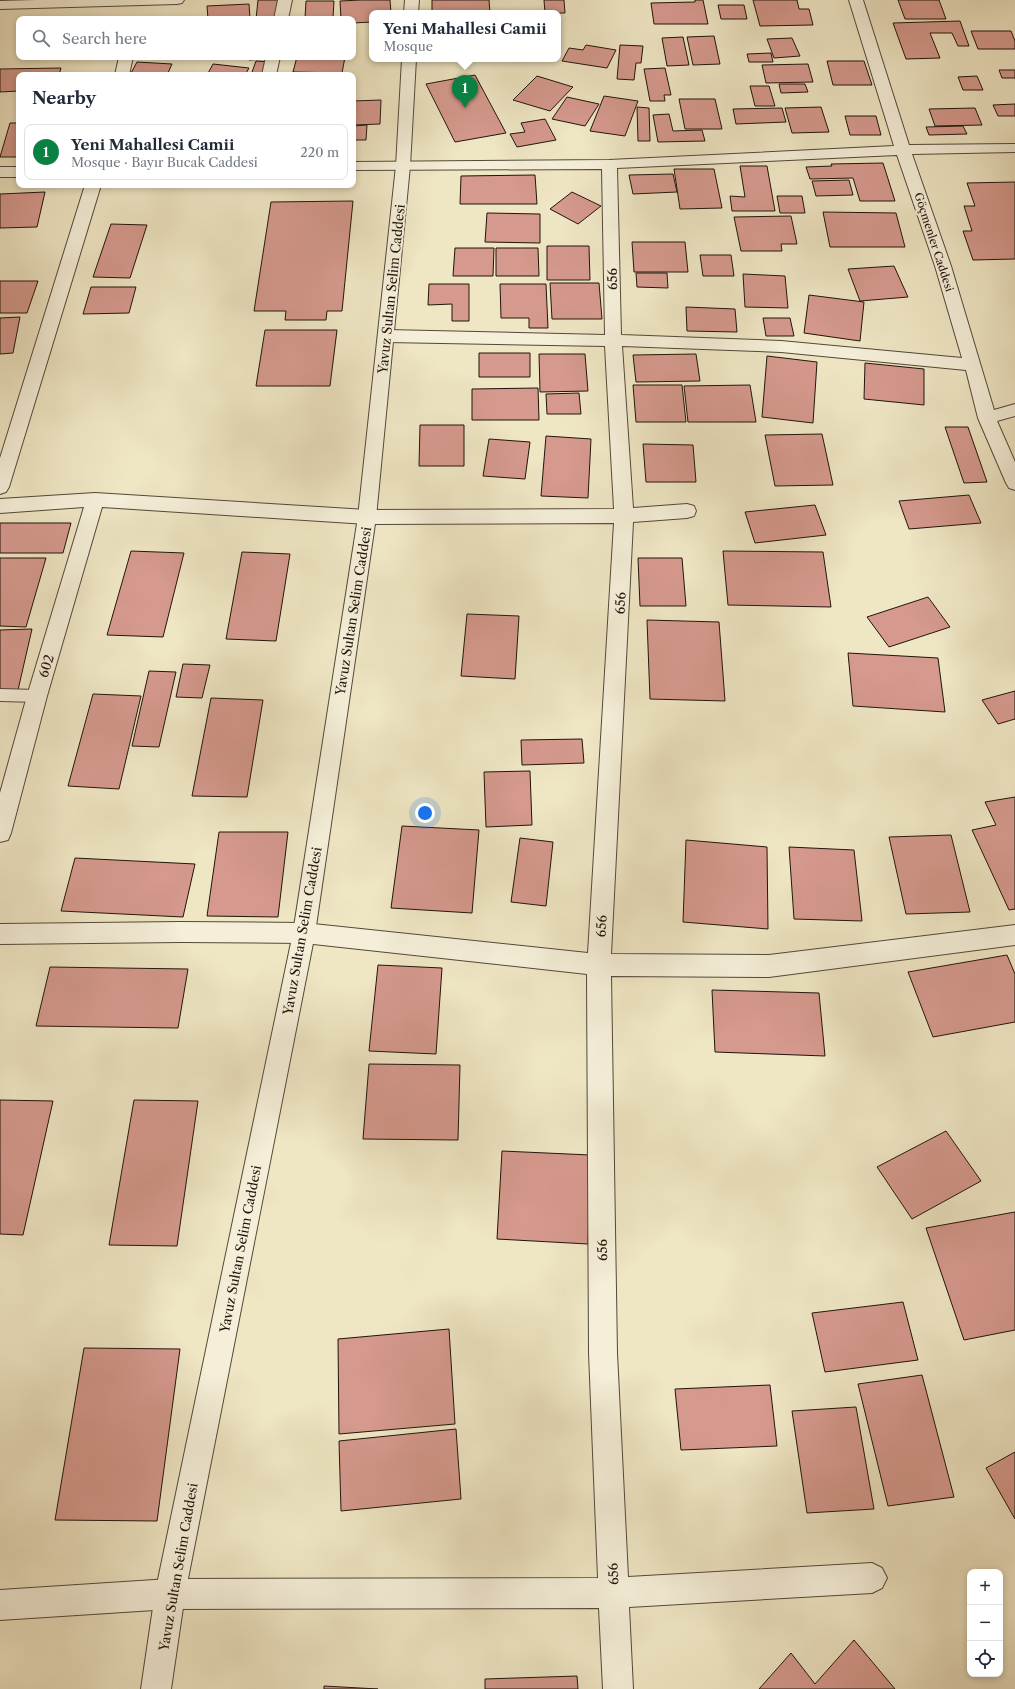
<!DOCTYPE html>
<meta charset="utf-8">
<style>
:root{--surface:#fff;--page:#f2f2f3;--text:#1f2937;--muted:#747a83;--line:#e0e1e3;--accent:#0b8043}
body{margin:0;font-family:"Libre Caslon Text",serif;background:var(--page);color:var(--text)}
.controls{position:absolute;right:12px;bottom:12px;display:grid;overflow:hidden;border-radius:8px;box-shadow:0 2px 6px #0003}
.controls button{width:36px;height:36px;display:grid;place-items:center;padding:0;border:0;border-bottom:1px solid var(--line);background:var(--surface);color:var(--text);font:20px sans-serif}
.you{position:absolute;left:425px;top:813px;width:14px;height:14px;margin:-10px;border:3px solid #fff;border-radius:50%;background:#1a73e8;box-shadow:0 0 0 6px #1a73e833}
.badge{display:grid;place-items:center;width:26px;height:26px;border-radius:50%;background:var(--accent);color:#fff;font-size:13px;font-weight:700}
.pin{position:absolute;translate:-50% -33px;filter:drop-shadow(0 1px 2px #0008)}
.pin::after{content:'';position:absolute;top:21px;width:14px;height:12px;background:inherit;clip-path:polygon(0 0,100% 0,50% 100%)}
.popup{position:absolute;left:369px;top:10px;width:192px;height:52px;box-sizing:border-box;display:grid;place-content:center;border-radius:8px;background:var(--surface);filter:drop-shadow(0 1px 3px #0005);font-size:13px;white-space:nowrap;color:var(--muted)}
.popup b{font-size:15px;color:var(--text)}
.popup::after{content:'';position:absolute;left:50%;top:100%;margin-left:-8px;border:8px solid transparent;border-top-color:var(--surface)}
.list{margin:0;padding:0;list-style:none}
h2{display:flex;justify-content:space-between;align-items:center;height:52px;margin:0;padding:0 16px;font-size:17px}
h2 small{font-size:13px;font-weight:400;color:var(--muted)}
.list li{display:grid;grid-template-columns:26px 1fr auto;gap:12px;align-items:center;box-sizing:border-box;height:56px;margin:0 8px 8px;padding:0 8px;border:1px solid var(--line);border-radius:8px}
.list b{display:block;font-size:15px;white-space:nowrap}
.list p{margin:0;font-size:13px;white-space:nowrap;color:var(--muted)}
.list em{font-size:13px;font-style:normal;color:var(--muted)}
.icon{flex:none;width:22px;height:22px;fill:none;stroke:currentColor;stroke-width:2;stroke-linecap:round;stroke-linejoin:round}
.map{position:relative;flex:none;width:1015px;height:1689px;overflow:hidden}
.search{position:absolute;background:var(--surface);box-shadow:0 2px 6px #0003;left:16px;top:16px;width:340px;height:44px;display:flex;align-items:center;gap:10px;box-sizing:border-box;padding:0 14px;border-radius:8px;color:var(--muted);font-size:15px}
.panel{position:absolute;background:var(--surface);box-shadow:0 2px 6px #0003;left:16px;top:72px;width:340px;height:116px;border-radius:8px}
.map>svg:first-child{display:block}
</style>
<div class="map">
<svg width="1015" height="1689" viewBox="0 0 1015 1689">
<rect width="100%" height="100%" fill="#efe6c4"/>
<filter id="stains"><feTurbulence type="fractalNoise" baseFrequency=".005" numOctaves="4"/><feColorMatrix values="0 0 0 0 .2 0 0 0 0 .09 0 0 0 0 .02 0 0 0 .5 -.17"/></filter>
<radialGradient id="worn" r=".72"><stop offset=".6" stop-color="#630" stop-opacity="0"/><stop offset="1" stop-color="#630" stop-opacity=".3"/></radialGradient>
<!-- building -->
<path fill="#d5998d" stroke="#21140b" d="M258 0H281L280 19H256Z
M361 0H390L391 13H372V22L353 23V19H341L340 1Z
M432 0H489L490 13H432Z
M544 0H564L565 13H545Z
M695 0H703L708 24H654L651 3 695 2Z
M753 0H797L799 9H809L813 25 760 26Z
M898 0H939L946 19H905Z
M306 1H334L333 17 305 18Z
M249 4 250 19H208L207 6Z
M718 5H744L747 19H721Z
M960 21 969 46H958L952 33H930L940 58 906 59 893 23Z
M971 31H1011L1015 41V49H978Z
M714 36 720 64 693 65 687 37Z
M683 37 689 65 667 66 662 38Z
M792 38 800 56 774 58 767 39Z
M586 45 616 50 607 68 562 61 569 48 583 50Z
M620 45 643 46 641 63H636L634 80 617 79Z
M771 53 773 62H749L747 54Z
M249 57H267V59L249 60Z
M297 57H345L342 73 293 72Z
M256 61 272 62 268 75H251Z
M827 61H864L872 85H833Z
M137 62 172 64 167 75H130Z
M213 64 249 68 245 75H207Z
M808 64 813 82 766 83 762 65Z
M61 68 59 75H19V91L0 92V69Z
M665 68 671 95H664L665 101H650L644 69Z
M999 70H1015V78H1002Z
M475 75 506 133 455 142 426 84Z
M537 76 573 87 550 111 513 100Z
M977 76 983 90H963L958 77Z
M779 84H805L808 92 781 93Z
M750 86H769L775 106H755Z
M604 96 638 101 625 136 590 131Z
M567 97 599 104 585 126 552 119Z
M679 99H715L722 129H685Z
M381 100 380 124 353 125V101Z
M1015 104V116H998L993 105Z
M637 107 649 108 650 141H638Z
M821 107 829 132 792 133 785 108Z
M782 108 786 122 736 124 733 109Z
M975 108 982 125 935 126 929 109Z
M669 114 673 131 702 130 705 141 658 142 653 115Z
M845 116H876L881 135H850Z
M545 119 556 140 517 147 510 134 525 132 521 123Z
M10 123H19V157H0Z
M367 125 366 140H353V126Z
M963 126 967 134 929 135 926 127Z
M883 163 895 201H860L853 178 810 179 806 167 832 166 831 164Z
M740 166H767L775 211H732L730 196 745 197Z
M674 169H714L722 208 680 209Z
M673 174 677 192 633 194 629 175Z
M535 175 537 204H460L461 176Z
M849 180 853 195 816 196 812 181Z
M1015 182V259L973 260 963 231H972L964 206H975L967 183Z
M45 192 37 227 0 228V194Z
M572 192 601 206 578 224 550 209Z
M777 196H802L805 213H780Z
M353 201 342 311H327L326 320H285L286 311H254L271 202Z
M823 212 896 213 905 247H830Z
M487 213 540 214V243L485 242Z
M791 216 797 244H781L782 251H741L734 217Z
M111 224 147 225 130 278 93 277Z
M632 242H685L688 272H634Z
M547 246H589L590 280H547Z
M455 248H494L493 276H453Z
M496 248H538L539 276H496Z
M700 255H731L734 276H703Z
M894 266 908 297 860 301 848 269Z
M636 273H667L668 288 637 287Z
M743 274 785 276 788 308 745 307Z
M0 281H38L27 313H0Z
M550 283H599L602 319H552Z
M429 284H469V321H452V304L428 305Z
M500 284H546L548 328H529V318H501Z
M91 287H136L129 313 83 314Z
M809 295 864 302 860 341 804 333Z
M686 307 735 309 737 332 687 331Z
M20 317 13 353 0 354V318Z
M763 318H790L794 336H766Z
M265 330H337L330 386H256Z
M479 353H530V377H479Z
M539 354H585L588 391 540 392Z
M696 354 700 381 636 382 633 355Z
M767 356 817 362 813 423 762 417Z
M865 363 924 369V405L864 399Z
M633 385H682L686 422H636Z
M750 385 756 422H688L684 386Z
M538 388 539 420H472V389Z
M579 393 581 414H547L546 394Z
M420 425H464V466H419Z
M945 427H968L987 482 964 483Z
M822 434 833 485 775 486 765 435Z
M546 436 591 439 588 498 541 496Z
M489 439 530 442 525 479 483 476Z
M643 444 693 445 696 482H646Z
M969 495 981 523 909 529 899 501Z
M815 505 826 535 755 543 745 512Z
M0 523H71L63 553H0Z
M131 551 184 553 163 637 107 635Z
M723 551 823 552 831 607 728 605Z
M242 552 290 554 276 641 226 639Z
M0 558H46L26 627 0 626Z
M638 558H682L686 606H640Z
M928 597 950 627 889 647 867 617Z
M467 614 519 616 515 679 461 676Z
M647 620 719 622 725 701 650 699Z
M32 629 18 690H0V630Z
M848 653 938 658 945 712 853 706Z
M183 664 210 665 202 698 176 697Z
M149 671 176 672 159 747 132 746Z
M1015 691V719L998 724 982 700Z
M93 694 141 696 119 789 68 786Z
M211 698 263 700 247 797 192 796Z
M582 739 584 763 522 765 521 740Z
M530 771 532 825 486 827 484 772Z
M1015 797V909L1009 910 972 830 996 825 985 802Z
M402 826 479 830 472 913 391 908Z
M219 832H288L278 917 207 916Z
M951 835 970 912 906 914 889 837Z
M520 838 553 842 546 906 511 902Z
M686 840 767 847 768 929 683 922Z
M789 847 854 850 862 921 794 919Z
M75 858 195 864 183 917 61 911Z
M1007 955 1015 974V1022L933 1037 908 972Z
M378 965 442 968 436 1054 369 1051Z
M50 967 188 969 178 1028 36 1026Z
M712 990 819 993 825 1056 715 1052Z
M369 1064 460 1065 458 1140 363 1139Z
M0 1100 53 1101 23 1235 0 1234Z
M134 1100 198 1101 177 1246 109 1245Z
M946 1131 981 1181 912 1219 877 1167Z
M502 1151 590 1155 588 1244 497 1239Z
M1015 1212V1330L964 1340 926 1228Z
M903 1302 918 1360 825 1372 812 1313Z
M449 1329 455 1424 339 1434 338 1339Z
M84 1348 180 1349 157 1521 55 1520Z
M922 1375 954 1497 888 1506 858 1384Z
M770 1385 777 1446 681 1450 675 1389Z
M856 1407 874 1509 807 1513 792 1411Z
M456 1429 461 1499 341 1511 339 1441Z
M1015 1452V1519L986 1468Z
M854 1640 895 1689H759L791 1653 815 1684Z
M577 1676 578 1689H485V1679Z
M324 1686 378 1689H324Z"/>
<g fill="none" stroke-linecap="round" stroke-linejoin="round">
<defs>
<path id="service" d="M0 689 37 690 42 692 44 696 42 700 37 702 0 701Z"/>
<path id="minor" d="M36 0H184L182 3 177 4 0 9V1Z
M278 0H292L288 19H274Z
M849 0H863L909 145 1015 144V152L912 154 951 266 994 410 1015 404V416L997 421 1015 462V490L1009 488 1006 483 978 418 966 370 781 352 622 346 633 508 687 504 694 506 696 511 694 516 687 518 633 522 611 954 769 955 1015 925V945L769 977 611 976 617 1353 628 1577 872 1563 882 1568 887 1578 882 1588 872 1593 629 1607 633 1689H603L599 1608 170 1609 0 1620V1590L170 1579 598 1578 589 1353 587 974 304 943 181 942 0 944V924L181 922 304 923 588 953 614 523 367 524 102 507 47 696 11 833 8 840 0 842V793L27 696 84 507 0 513V499L95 493 367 510 614 509 605 346 387 342 381 340 379 336 381 332 387 330 605 335 602 169 353 170V162L609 160 894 146ZM897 155 935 266 962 358 781 341 621 335 617 168Z
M119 57H133L129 75H115Z
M266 57H280L276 75H262Z
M0 167H19V177H0Z
M85 185H101L9 487 6 492 0 494V458Z"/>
<path id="tertiary" d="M405 0H419L418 13H404Z
M402 59H416L410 166 376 517 315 933 185 1594 171 1689H141L155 1594 293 933 358 517 396 166Z"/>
</defs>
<!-- service casing -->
<use href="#service" stroke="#544839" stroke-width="2"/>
<!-- minor casing -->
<use href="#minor" stroke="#544839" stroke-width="2"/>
<!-- tertiary casing -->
<use href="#tertiary" stroke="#544839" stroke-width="2"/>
<!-- service -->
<use href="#service" fill="#f5efd9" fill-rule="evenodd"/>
<!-- minor -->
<use href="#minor" fill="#f5efd9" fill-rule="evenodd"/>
<!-- tertiary -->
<use href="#tertiary" fill="#f5efd9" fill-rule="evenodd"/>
</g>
<g text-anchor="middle" stroke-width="4" stroke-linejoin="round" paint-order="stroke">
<!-- far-street labels -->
<g font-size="11" fill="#21140b" stroke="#f5efd9">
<text transform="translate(934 242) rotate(72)" y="4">Göçmenler Caddesi</text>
</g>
<!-- street labels -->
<g font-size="13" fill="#21140b" stroke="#f5efd9">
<text transform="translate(612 279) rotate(-91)" y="5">656</text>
<text transform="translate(391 289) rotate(-84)" y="5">Yavuz Sultan Selim Caddesi</text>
<text transform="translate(620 603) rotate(-87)" y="5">656</text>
<text transform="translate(353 611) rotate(-81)" y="5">Yavuz Sultan Selim Caddesi</text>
<text transform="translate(46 666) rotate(-73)" y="5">602</text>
<text transform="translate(601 926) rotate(-87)" y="5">656</text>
<text transform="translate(302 931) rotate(-80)" y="5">Yavuz Sultan Selim Caddesi</text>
<text transform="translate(240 1249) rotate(-79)" y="5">Yavuz Sultan Selim Caddesi</text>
<text transform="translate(602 1250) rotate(-91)" y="5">656</text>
<text transform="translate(178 1567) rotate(-80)" y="5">Yavuz Sultan Selim Caddesi</text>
<text transform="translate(613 1574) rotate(-93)" y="5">656</text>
</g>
</g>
<rect width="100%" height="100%" filter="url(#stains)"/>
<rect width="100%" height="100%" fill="url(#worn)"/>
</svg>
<div class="controls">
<button>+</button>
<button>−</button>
<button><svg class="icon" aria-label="locate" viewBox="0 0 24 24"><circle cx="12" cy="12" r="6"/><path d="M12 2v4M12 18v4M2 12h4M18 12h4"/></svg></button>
</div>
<div class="you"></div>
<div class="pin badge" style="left:465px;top:108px">1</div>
<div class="popup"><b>Yeni Mahallesi Camii</b>Mosque</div>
<div class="search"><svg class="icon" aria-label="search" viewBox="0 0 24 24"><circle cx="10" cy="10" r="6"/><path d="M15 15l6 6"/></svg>Search here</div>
<section class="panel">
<h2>Nearby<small></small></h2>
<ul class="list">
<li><span class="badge">1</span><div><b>Yeni Mahallesi Camii</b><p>Mosque · Bayır Bucak Caddesi</p></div><em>220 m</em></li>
</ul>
</section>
</div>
